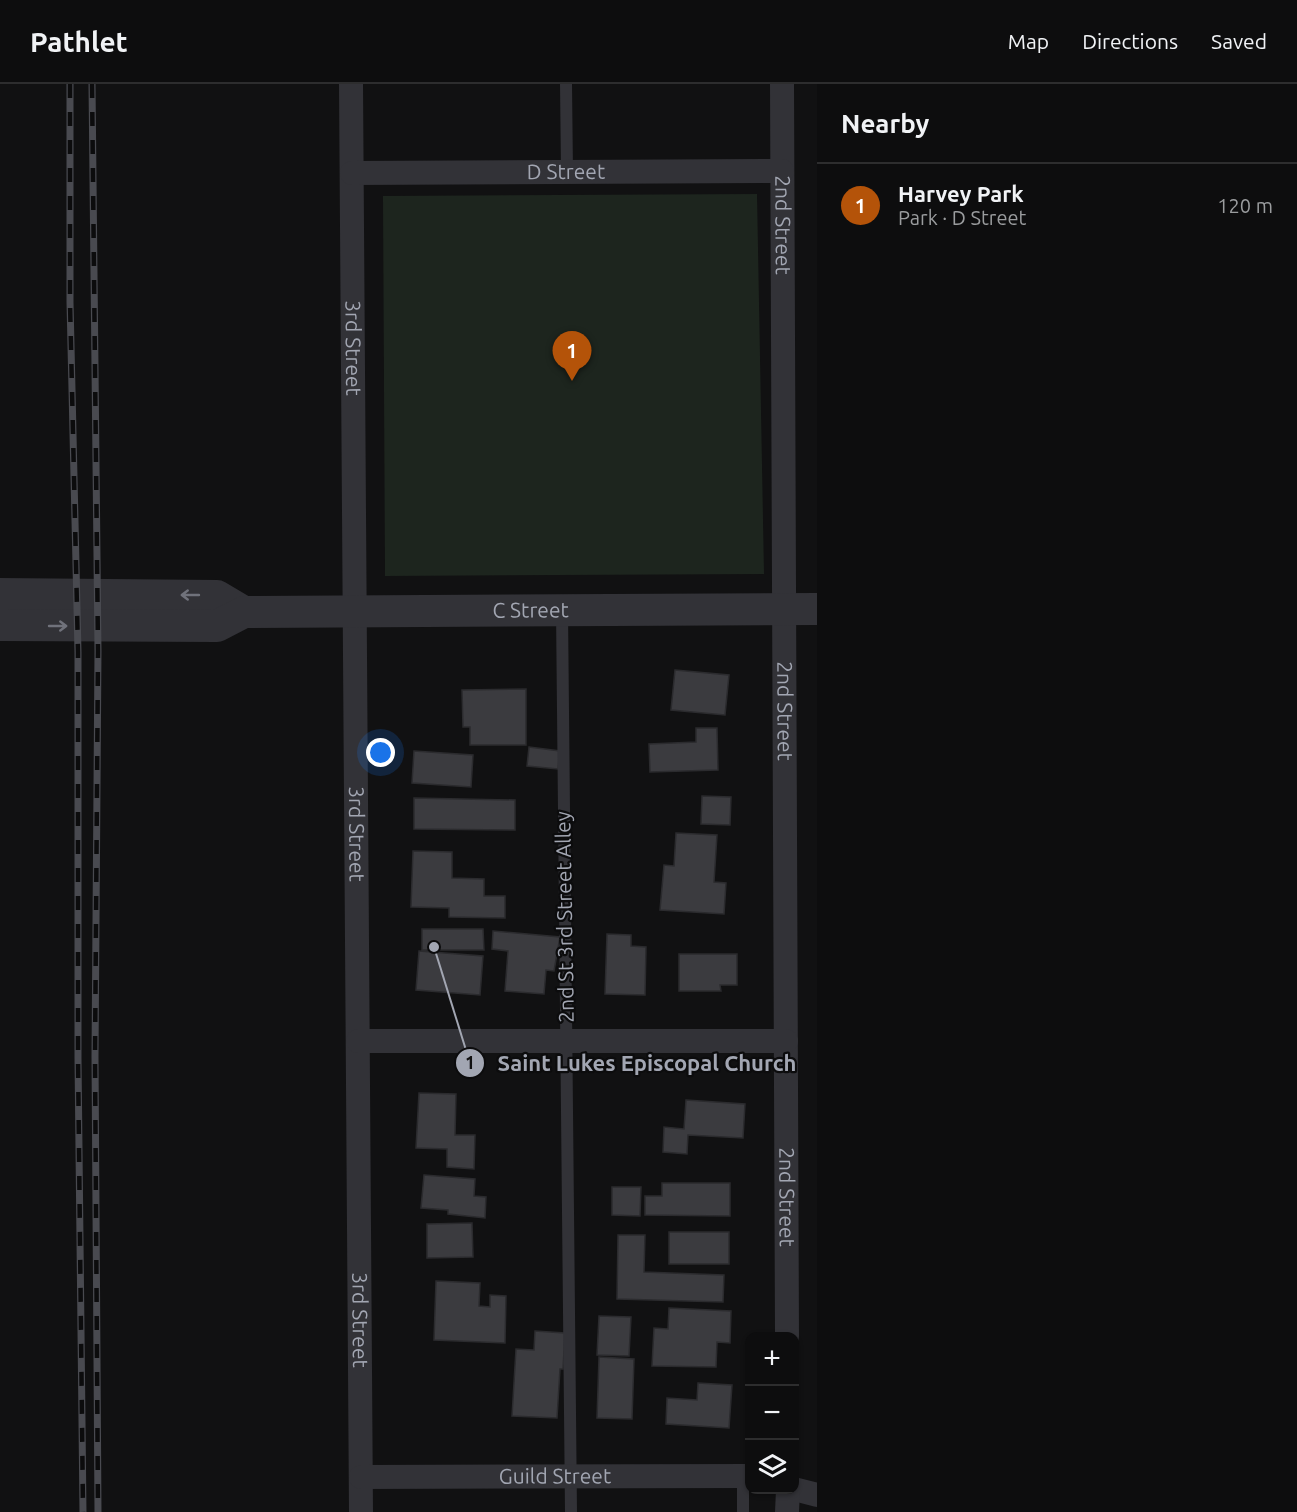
<!DOCTYPE html>
<meta charset="utf-8">
<style>
:root{--surface:#0d0d0e;--page:#161617;--text:#f1f3f6;--muted:#9a9c9e;--line:#2d2d2e;--accent:#b45309}
body{margin:0;font-family:Ubuntu,sans-serif;background:var(--page);color:var(--text)}
.controls{position:absolute;right:18px;bottom:18px;display:grid;overflow:hidden;border-radius:12px;box-shadow:0 2px 4px #0004}
.controls button{width:54px;height:54px;display:grid;place-items:center;padding:0;border:0;border-bottom:2px solid var(--line);background:var(--surface);color:var(--text);font:30px sans-serif}
.you{position:absolute;left:381px;top:669px;width:21px;height:21px;margin:-15px;border:4px solid #fff;border-radius:50%;background:#1a73e8;box-shadow:0 0 0 9px #1a73e833}
.badge{display:grid;place-items:center;width:39px;height:39px;border-radius:50%;background:var(--accent);color:#fff;font-size:20px;font-weight:700}
.pin{position:absolute;translate:-50% -50px;filter:drop-shadow(0 2px 3px #0008)}
.pin::after{content:'';position:absolute;top:32px;width:21px;height:18px;background:inherit;clip-path:polygon(0 0,100% 0,50% 100%)}
.list{margin:0;padding:0;list-style:none}
h2{display:flex;justify-content:space-between;align-items:center;height:78px;margin:0;padding:0 24px;font-size:26px}
h2 small{font-size:20px;font-weight:400;color:var(--muted)}
.list li{display:grid;grid-template-columns:39px 1fr auto;gap:18px;align-items:center;box-sizing:border-box;height:84px;padding:0 24px;border-top:2px solid var(--line)}
.list b{display:block;font-size:22px;white-space:nowrap}
.list p{margin:0;font-size:20px;white-space:nowrap;color:var(--muted)}
.list em{font-size:20px;font-style:normal;color:var(--muted)}
.icon{flex:none;width:33px;height:33px;fill:none;stroke:currentColor;stroke-width:2;stroke-linecap:round;stroke-linejoin:round}
.map{position:relative;flex:none;width:817px;height:1428px;overflow:hidden}
header{display:flex;align-items:center;gap:36px;box-sizing:border-box;height:84px;padding:0 30px;background:var(--surface);border-bottom:2px solid var(--line)}
header strong{font-size:28px}
nav{display:flex;gap:33px;margin-inline-start:auto;font-size:21px}
main{display:flex}
aside{flex:1;background:var(--surface)}
.map>svg:first-child{display:block}
</style>
<header>
<strong>Pathlet</strong>
<nav><a>Map</a><a>Directions</a><a>Saved</a></nav>
</header>
<main>
<div class="map">
<svg width="817" height="1428" viewBox="0 0 817 1428">
<rect width="100%" height="100%" fill="#111112"/>
<!-- green -->
<path fill="#1d251e" d="M757 110 764 490 385 492 383 112Z"/>
<!-- building -->
<path fill="#3b3b3f" stroke="#2b2b2e" stroke-width="1.5" d="M675 586 729 591 725 631 671 626Z
M526 605V661H470V643H463L462 606Z
M696 644H717L718 686 650 688 649 660 696 658Z
M529 663 560 667 558 685 527 682Z
M414 667 473 671 471 703 412 699Z
M702 712 731 713 730 741 701 740Z
M414 714 515 716V746L414 745Z
M676 749 717 751 714 798 726 799 724 830 660 826 664 781 674 782Z
M413 767 452 768V794L484 795V812H505V834L449 833V824L411 823Z
M422 845H483L484 866H422Z
M493 847 560 853 554 887 546 886 544 910 505 907 508 867 492 865Z
M607 850 631 851V862L646 863 645 911 605 910Z
M419 867 483 872 480 911 416 906Z
M679 870H737V901H720L721 907H679Z
M419 1009 456 1010 455 1051H475L474 1085 447 1083V1065L416 1064Z
M686 1016 745 1020 743 1054 688 1051 687 1070 663 1068 664 1043 684 1045Z
M424 1091 475 1095 474 1112 486 1113 485 1134 448 1130V1126L421 1124Z
M662 1099H730V1132L645 1131V1112H662Z
M612 1103H641L640 1132 612 1131Z
M472 1139 473 1173 427 1174V1140Z
M669 1148H729V1180H669Z
M618 1151H645L644 1188 724 1191 723 1218 617 1215Z
M436 1197 480 1199 479 1222 490 1223V1211L506 1212 505 1259 434 1256Z
M669 1224 731 1227 730 1259 717 1258 716 1283 652 1282 654 1244 668 1245Z
M599 1232 631 1233 629 1272 597 1271Z
M535 1247 565 1249 563 1285H560L557 1334 512 1332 516 1265 534 1266Z
M599 1273 634 1275 632 1335 597 1334Z
M698 1299 732 1301 729 1344 666 1340 667 1314 697 1316Z"/>
<g fill="none" stroke-linecap="round" stroke-linejoin="round">
<!-- service -->
<path stroke="#323237" stroke-width="12" d="M566 0 567 87
M562 526 571 1428
M743 1392V1428"/>
<!-- minor -->
<g stroke="#323237" stroke-width="24">
<path id="s1" d="M351 0 361 1428"/>
<path id="s2" d="M782 0 787 1252"/>
<path id="s3" d="M352 89 782 87"/>
<path d="M358 957H786"/>
<path id="s4" d="M361 1393 750 1392"/>
<path d="M794 1405 817 1411"/>
<path d="M787 1428 788 1406"/>
</g>
<!-- tertiary -->
<g stroke="#323237" stroke-width="32">
<path d="M0 510 217 512 244 528"/>
<path id="s5" d="M0 541 217 542 244 528 817 525"/>
</g>
<defs>
<path id="rail" d="M70 0V218L78 568V974L83 1428
M92 0 98 567 95 973 98 1428"/>
</defs>
<!-- rail casing -->
<use href="#rail" stroke="#494a50" stroke-width="7"/>
<!-- rail -->
<use href="#rail" stroke="#0c0c0d" stroke-width="4.5" stroke-dasharray="14" stroke-linecap="butt"/>
</g>
<!-- one-way arrows -->
<defs><path id="oneway-shaft" d="M-6 0H5M1.5-3L5.5 0L1.5 3" fill="none" stroke-width="1.6" stroke-linecap="round" stroke-linejoin="round" transform="scale(1.5)"/></defs>
<g stroke="#70727b">
<use href="#oneway-shaft" transform="translate(190 511) rotate(-180)"/>
<use href="#oneway-shaft" transform="translate(58 542)"/>
</g>
<g text-anchor="middle" stroke-width="4.5" stroke-linejoin="round" paint-order="stroke">
<!-- street labels -->
<g font-size="21" fill="#a2a6b2" stroke="#0c0c0d">
<text dy="7" stroke="none"><textPath href="#s3" startOffset="214">D Street</textPath></text>
<text dy="7" stroke="none"><textPath href="#s2" startOffset="141">2nd Street</textPath></text>
<text dy="7" stroke="none"><textPath href="#s1" startOffset="264">3rd Street</textPath></text>
<text dy="7" stroke="none"><textPath href="#s5" startOffset="534">C Street</textPath></text>
<text dy="7" stroke="none"><textPath href="#s2" startOffset="627">2nd Street</textPath></text>
<text dy="7" stroke="none"><textPath href="#s1" startOffset="750">3rd Street</textPath></text>
<text transform="translate(565 833) rotate(-91)" y="7">2nd St 3rd Street Alley</text>
<text dy="7" stroke="none"><textPath href="#s2" startOffset="1113">2nd Street</textPath></text>
<text dy="7" stroke="none"><textPath href="#s1" startOffset="1236">3rd Street</textPath></text>
<text dy="7" stroke="none"><textPath href="#s4" startOffset="194">Guild Street</textPath></text>
</g>
</g>
<!-- callouts -->
<path fill="none" stroke="#a2a6b2" stroke-width="2" d="M434 863L470 979"/>
<g fill="#a2a6b2" stroke="#0c0c0d" stroke-width="2">
<circle cx="434" cy="863" r="6"/>
<circle cx="470" cy="979" r="15"/>
</g>
<g font-size="18" text-anchor="middle" font-weight="bold" fill="#111">
<text x="470" y="985">1</text>
</g>
<g font-size="22" text-anchor="middle" font-weight="bold" fill="#a2a6b2" stroke="#0c0c0d" stroke-width="4.5" stroke-linejoin="round" paint-order="stroke">
<text x="647" y="987">Saint Lukes Episcopal Church</text>
</g>
</svg>
<div class="controls">
<button>+</button>
<button>−</button>
<button><svg class="icon" aria-label="layers" viewBox="0 0 24 24"><path d="M12 4l9 5-9 5-9-5zM3 14l9 5 9-5"/></svg></button>
</div>
<div class="you"></div>
<div class="pin badge" style="left:572px;top:297px">1</div>
</div>
<aside>
<h2>Nearby<small></small></h2>
<ul class="list">
<li><span class="badge">1</span><div><b>Harvey Park</b><p>Park · D Street</p></div><em>120 m</em></li>
</ul>
</aside>
</main>
